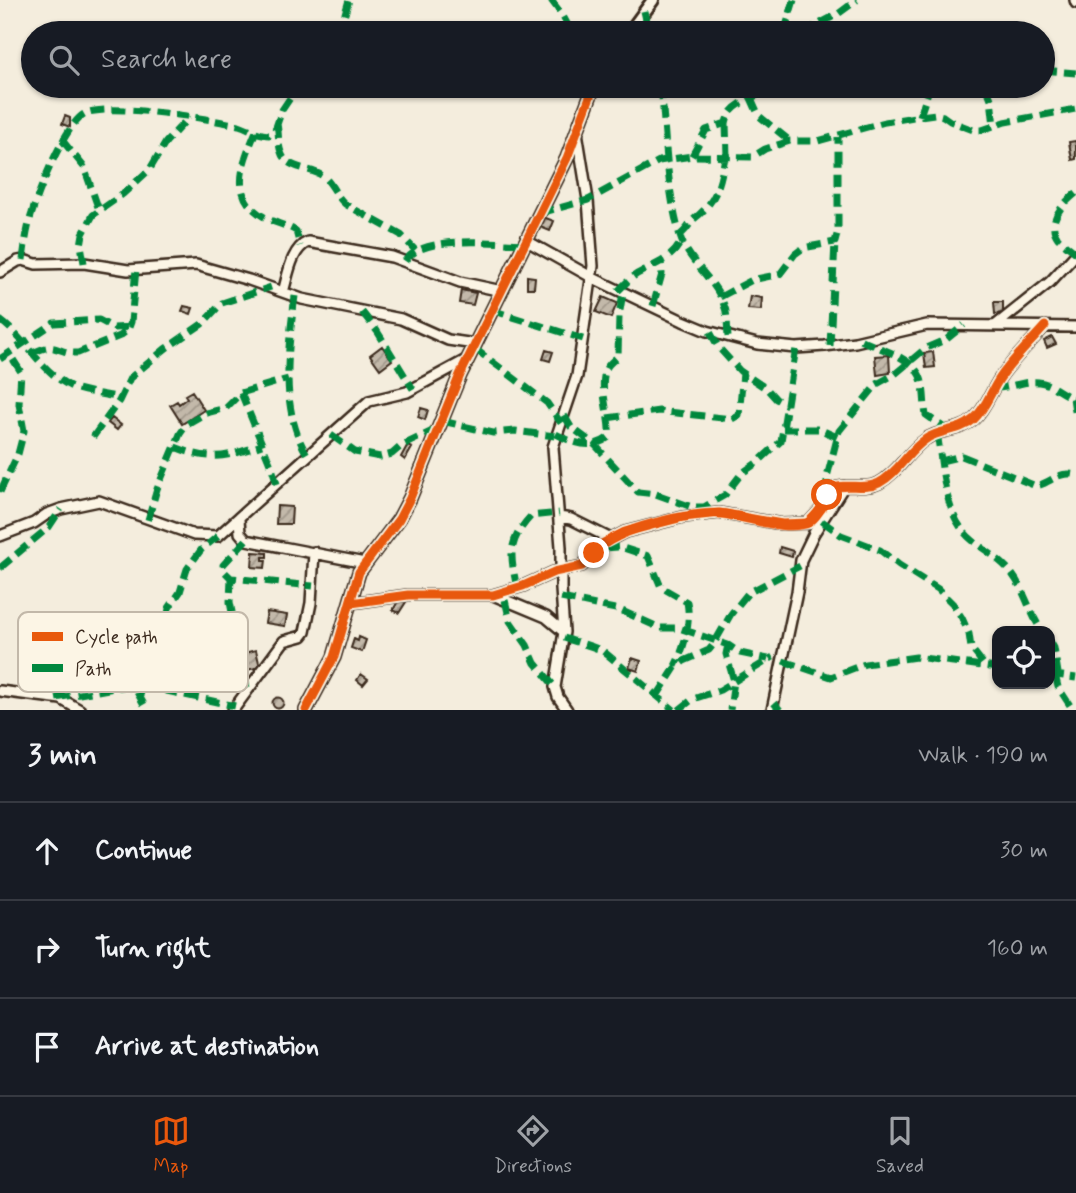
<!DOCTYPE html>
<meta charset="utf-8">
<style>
:root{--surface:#171b24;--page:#242831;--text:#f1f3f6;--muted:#9ea1a6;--line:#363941;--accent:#ea580c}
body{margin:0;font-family:Mynerve,sans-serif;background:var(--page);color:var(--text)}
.controls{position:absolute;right:21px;bottom:21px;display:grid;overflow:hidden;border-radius:14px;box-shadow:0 2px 5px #0004}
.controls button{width:63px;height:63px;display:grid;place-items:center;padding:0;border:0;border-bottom:2px solid var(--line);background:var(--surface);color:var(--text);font:35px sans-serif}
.stop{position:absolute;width:21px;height:21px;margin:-16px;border:5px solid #ea580c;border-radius:50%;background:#fff}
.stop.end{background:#ea580c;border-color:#fff;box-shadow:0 2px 7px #0008}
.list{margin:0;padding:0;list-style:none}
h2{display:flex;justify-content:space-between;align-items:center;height:91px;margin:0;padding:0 28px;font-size:30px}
h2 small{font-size:23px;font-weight:400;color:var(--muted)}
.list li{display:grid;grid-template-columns:46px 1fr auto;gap:21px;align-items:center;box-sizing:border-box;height:98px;padding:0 28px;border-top:2px solid var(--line)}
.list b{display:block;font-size:26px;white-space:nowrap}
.list em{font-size:23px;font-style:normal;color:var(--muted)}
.icon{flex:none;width:38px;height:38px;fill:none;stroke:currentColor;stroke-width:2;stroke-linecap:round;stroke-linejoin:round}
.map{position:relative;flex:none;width:1076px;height:710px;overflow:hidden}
.search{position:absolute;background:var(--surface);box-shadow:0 2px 5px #0004;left:21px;right:21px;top:21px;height:77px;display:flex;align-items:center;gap:18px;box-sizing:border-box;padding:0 24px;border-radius:38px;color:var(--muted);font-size:26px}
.sheet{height:385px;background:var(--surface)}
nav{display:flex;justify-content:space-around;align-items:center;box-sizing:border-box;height:98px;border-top:2px solid var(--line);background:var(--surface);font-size:19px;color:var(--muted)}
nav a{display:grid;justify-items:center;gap:4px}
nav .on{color:var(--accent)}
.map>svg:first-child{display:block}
</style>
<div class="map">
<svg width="1076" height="710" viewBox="0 0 1076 710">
<defs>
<pattern id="building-hatch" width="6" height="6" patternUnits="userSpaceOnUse" patternTransform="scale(1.75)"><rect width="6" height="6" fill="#c3b9aa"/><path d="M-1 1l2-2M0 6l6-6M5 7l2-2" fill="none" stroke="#a0978a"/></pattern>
</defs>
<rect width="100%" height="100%" fill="#f4eddd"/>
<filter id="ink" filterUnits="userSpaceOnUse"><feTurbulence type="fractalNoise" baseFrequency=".0143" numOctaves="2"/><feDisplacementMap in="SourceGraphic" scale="14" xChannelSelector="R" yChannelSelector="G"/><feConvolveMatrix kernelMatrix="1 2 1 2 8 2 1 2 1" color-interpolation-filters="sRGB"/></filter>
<g filter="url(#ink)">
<!-- building -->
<path fill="url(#building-hatch)" stroke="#3b2a1e" stroke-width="2" d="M65 116 70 118V127L62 124Z
M1076 141V159L1072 160 1069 142Z
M543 217 554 221 550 231 540 227Z
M527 276 535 277 534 288H527Z
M461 290 476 293 473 305 459 303Z
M750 296 762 298 761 310 748 309Z
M603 297 617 303 611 318 596 312Z
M994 302H1003V313L995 314Z
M184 306 193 308 191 314 182 311Z
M1052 337 1056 344 1047 348 1044 341Z
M382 346 392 360 380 369 370 355Z
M546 350 553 352 550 361 543 359Z
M933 352 935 367 926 368 924 353Z
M889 355 890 373 877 375 875 356Z
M192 391 204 410 182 424 170 405 177 401 179 404 187 398 185 395Z
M421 408 428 410 425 420 418 417Z
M112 418 121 425 117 430 108 423Z
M407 446 412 448 405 460 401 457Z
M277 506 292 507 291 524H276Z
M780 547 793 551 792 557 779 553Z
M253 552 267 553V557H263V560H266L265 568 252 567Z
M400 598 406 602 399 613 393 610Z
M267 612 287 615 285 626 265 623Z
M359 637 366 640 362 652 351 648 354 639 358 641Z
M256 650 260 667 247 670 244 653Z
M632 658 641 661 638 671 629 668Z
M361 674 368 679 363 685 357 680Z
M272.5 703a5.5 5.5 0 1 1 11 0a5.5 5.5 0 1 1-11 0Z"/>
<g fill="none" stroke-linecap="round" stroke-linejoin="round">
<defs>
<path id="minor" d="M1075 0 1076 3
M527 241 593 278 683 321 707 331 757 344 796 348 825 346 855 342 927 325 1076 327
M0 272 18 261 23 260 36 264 84 263 128 270 196 265 249 280 302 299 401 319 448 340 475 344
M283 292C288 276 291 249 308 242L392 257 460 282 502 291
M996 325 1050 282 1076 254
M559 517 571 519 611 539
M239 519 240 533 246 540 365 563
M0 536 34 523 47 514 61 509 99 501 194 535 218 536 369 401 407 392 468 359
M493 595 546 617 564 632
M351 603 408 595H493L523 586 554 572 582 566 602 544 625 532 683 517 719 513 782 524 808 523 821 509 832 489C846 482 864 491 879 483 898 473 908 451 926 439 941 428 958 433 974 419 986 408 991 391 1000 378 1013 359 1030 343 1045 326
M0 691 61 699 80 710
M233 710 284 641 302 636 305 632 311 603 314 552
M567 710 558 697 555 687 564 632 561 589V547L553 447 577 376 593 266 588 200 577 132
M772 710 797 592 801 560 814 533 844 486"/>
<path id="tertiary" d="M629 33 653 0
M306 710 334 657 359 572 399 519 410 498 460 375 567 158 594 86"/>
</defs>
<!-- minor casing -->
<use href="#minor" stroke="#3b2a1e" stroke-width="14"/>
<!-- tertiary casing -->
<use href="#tertiary" stroke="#3b2a1e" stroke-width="16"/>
<!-- minor -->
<use href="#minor" stroke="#fcf5e5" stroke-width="9"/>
<!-- tertiary -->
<use href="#tertiary" stroke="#fcf5e5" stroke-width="10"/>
<!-- quiet -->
<path stroke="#00873e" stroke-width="7" stroke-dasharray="14 7" stroke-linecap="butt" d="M551 0 563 16 572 33
M644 11 649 33
M335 33 342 24 349 0
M784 33 794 0
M802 33 838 14 857 0
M1043 70 1076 73
M661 86C666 136 666 187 680 236 688 262 716 280 724 305 728 314 727 327 728 337
M702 86 707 93
M986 86 991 99 994 126
M751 98 759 116 790 141
M920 116 930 86
M726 123 727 157
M277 124C279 134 278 144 281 152 286 170 312 167 324 177 333 185 336 196 345 204L401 235 415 250
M256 131C243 163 227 197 266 218 275 223 286 225 296 231L300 246
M62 140 84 167 99 210
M692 156 706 130 726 123C730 101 758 98 773 86
M1076 193C1065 202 1045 221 1058 238 1063 243 1070 248 1076 253
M540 213 588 200 659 161 692 156 752 157 765 149 790 141H818L885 122 920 116 935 114 943 116 950 121 973 130H982L1005 122 1076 109
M680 235C687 230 689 224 694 219 717 201 720 184 725 157
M23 260C25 244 27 228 32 213 39 190 65 125 84 114 104 103 188 116 212 120 221 122 230 123 239 125 249 128 258 135 269 135L275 130 282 110 298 86
M405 261C423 234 495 243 525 244
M84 263 81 245 83 234 93 215 123 194 150 169 166 142 189 117
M618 291C625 284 632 276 641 272 655 264 676 257 681 240
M295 296C288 348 279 410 308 456
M720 297 752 280 780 274 795 254 803 248 835 242 838 231V137
M653 306 662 274 661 260
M491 310 583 339
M362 312 377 331 413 389
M0 320C27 340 44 377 77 389 91 393 107 395 121 398
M710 332 719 348 740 371 767 389 776 399 787 405
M861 340C883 351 916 357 922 382 925 393 924 405 926 415L949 431
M830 346 835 242
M474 348 547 403 561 423
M33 353C57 340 56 354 78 353L120 336 128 330 131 322 136 269
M0 359 54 323 99 320 114 328 129 327
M993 388C1010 389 1024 380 1039 382 1052 383 1063 396 1076 399
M241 393 272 468 277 484
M1073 398 1076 418
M564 415 571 427 595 445 638 492 656 494 692 507H704L725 495 741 474 758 462 781 441 796 348
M607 418 659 411 732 419 739 415 743 373
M442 421 493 433 515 431 555 436
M783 429H819L837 437
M937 433C943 466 943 515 971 539 985 551 1001 559 1012 574 1025 591 1030 614 1042 631
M556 434C573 443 592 451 609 437 611 418 598 388 606 369 608 364 614 360 618 356L619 316 623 293
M331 435 355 452 380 457 392 454 401 446 439 428
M93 437 119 401 130 378 165 349 202 324 222 303 271 287
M175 447C212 462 225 457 262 445
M941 461 962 456 1036 486C1051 483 1059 470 1076 475
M0 492 18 454 24 431 19 404 21 372 9 353
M827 495V477L839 431 877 384 895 374 926 348 947 339 964 325
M148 520 157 489 180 434 187 424 206 413 226 408 241 393 288 379
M822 521 841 535 880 550 899 565 938 589 953 604 962 618 969 634 971 648 985 666
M246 540 223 565 224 571 231 578 313 586
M604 548 620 547 648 556 661 587 687 602C691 622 685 647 675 666
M0 568 49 527 61 509
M231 578 230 602 247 688
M517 588C510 555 507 542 531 516L559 513
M561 598 620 610 660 628H679L728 645 740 653 768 659
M505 600 510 621 527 645 535 663 555 687
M564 638C576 642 592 646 603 651L674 710
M1050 641 1054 648 1058 673
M728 645 726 654 734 681 730 710
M783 661 831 677 865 664 916 657 997 668
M1050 674 1076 678
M1055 674 1058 687 1073 710
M144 686 235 706
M140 695 166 628 169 608 180 592 187 569 201 550 218 536
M657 696 675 668 684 661 709 650 713 645 731 614 748 593 800 566
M56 698 127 686 137 692 147 710
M774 703 780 710
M679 710 693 699 720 690 773 657"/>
<defs>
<path id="cycleway" d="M351 603 408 595H493L523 586 554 572 582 566 602 544 625 532 683 517 719 513 782 524 808 523 821 509 832 489C846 482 864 491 879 483 898 473 908 451 926 439 941 428 958 433 974 419 986 408 991 391 1000 378 1013 359 1030 343 1045 326
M306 710 334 657 359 572 399 519 410 498 460 375 567 158 594 86"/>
</defs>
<!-- cycleway casing -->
<use href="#cycleway" stroke="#fcf5e5" stroke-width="13"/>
<!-- cycleway -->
<use href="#cycleway" stroke="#e8590c" stroke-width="9"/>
</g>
</g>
<g fill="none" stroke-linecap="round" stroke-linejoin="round" filter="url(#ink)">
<!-- route -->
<path stroke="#ea580c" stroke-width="9" d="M594 553C616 528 692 510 725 514 746 517 790 533 809 522 819 516 822 504 827 495"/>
</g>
<!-- legend -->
<rect x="18" y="612" width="230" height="80" rx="10" fill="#fcf5e5" stroke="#c2b8a9" stroke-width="2"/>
<rect x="32" y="632" width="31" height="9" fill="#e8590c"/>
<rect x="32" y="664" width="31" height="8" fill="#00873e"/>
<g font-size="19" fill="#3b2a1e">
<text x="75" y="643">Cycle path</text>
<text x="75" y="675">Path</text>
</g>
</svg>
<div class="controls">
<button><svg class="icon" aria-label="locate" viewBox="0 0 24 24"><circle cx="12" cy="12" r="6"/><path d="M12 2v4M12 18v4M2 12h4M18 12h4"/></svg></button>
</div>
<div class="stop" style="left:827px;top:495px"></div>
<div class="stop end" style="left:594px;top:553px"></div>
<div class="search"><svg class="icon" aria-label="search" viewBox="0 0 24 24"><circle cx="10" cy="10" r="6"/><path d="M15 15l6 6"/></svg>Search here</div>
</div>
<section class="sheet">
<h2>3 min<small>Walk · 190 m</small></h2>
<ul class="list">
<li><svg class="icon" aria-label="ahead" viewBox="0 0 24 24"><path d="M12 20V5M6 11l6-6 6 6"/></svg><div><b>Continue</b></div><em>30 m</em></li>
<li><svg class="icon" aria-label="right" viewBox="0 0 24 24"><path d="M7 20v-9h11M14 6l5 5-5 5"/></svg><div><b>Turn right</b></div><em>160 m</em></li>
<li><svg class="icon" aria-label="arrive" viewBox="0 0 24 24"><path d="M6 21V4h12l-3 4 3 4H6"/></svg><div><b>Arrive at destination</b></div></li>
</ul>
</section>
<nav>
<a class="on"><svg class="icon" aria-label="map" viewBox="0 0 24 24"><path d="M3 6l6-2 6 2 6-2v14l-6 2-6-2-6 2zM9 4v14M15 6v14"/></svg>Map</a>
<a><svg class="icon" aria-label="directions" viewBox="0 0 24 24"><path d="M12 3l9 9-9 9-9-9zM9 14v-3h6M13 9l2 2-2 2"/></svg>Directions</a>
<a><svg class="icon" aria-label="saved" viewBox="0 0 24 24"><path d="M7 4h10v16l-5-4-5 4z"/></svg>Saved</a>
</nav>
